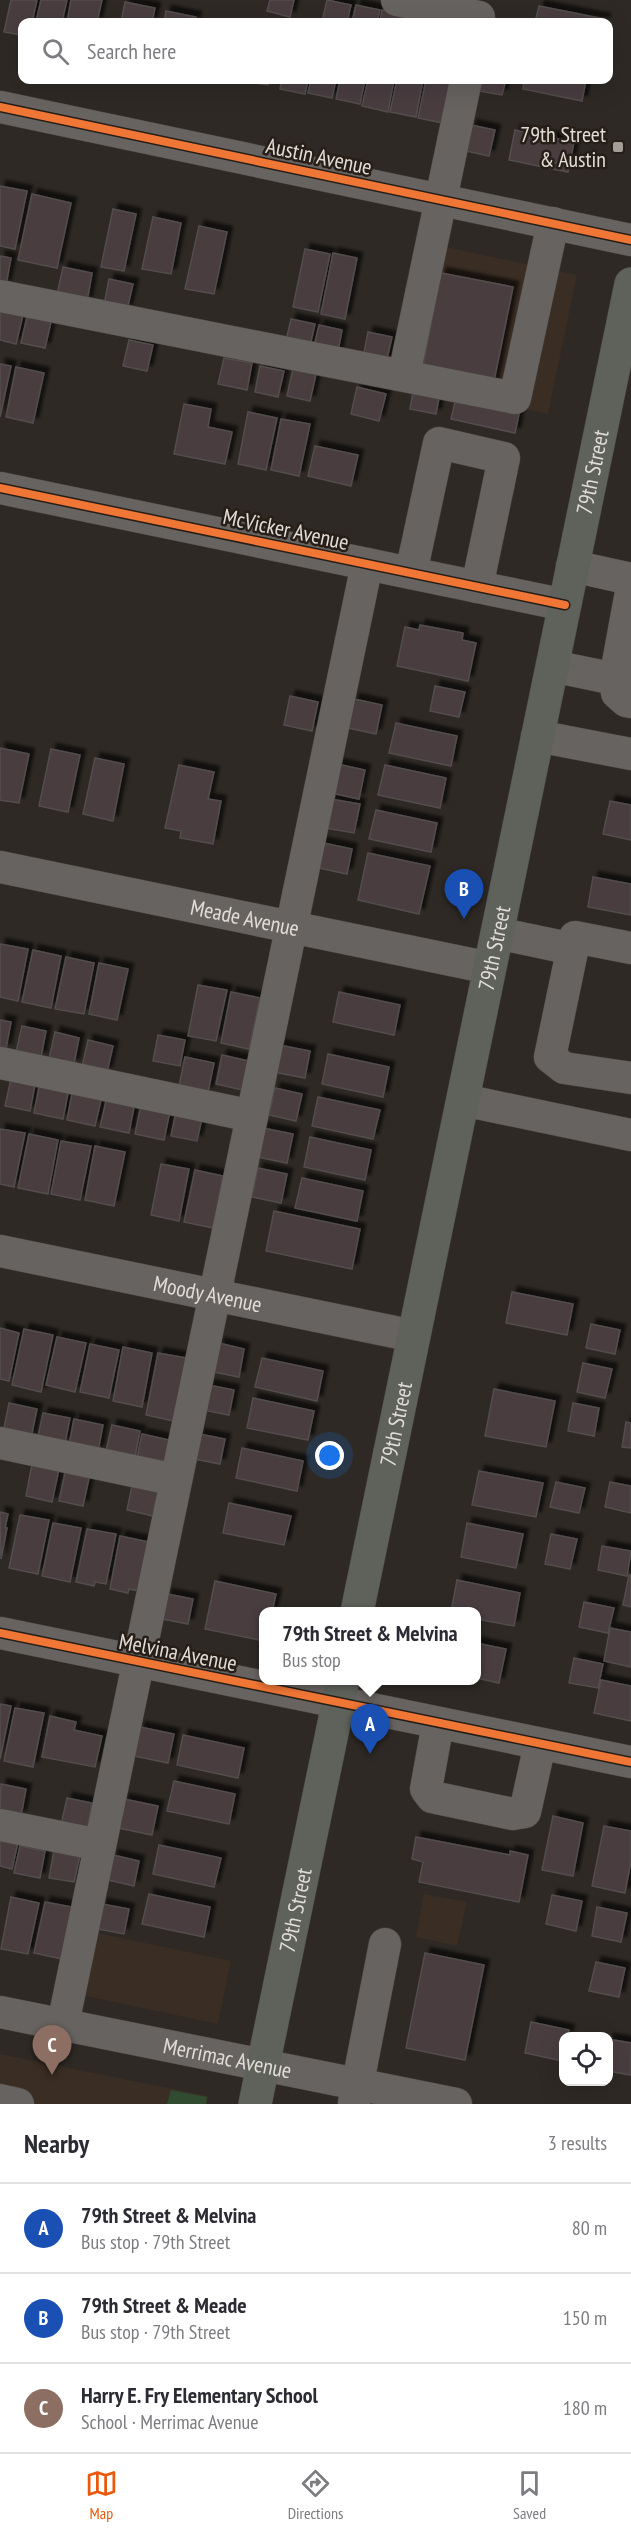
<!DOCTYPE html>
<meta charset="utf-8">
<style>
:root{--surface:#fff;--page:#f2f2f3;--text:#2b2b33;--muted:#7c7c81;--line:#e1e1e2;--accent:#ea580c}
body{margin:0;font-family:"PT Sans Narrow",sans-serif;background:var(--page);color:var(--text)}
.controls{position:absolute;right:18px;bottom:18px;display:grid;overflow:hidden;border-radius:12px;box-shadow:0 6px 24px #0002}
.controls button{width:54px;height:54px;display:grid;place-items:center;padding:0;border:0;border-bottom:2px solid var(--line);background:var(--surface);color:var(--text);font:30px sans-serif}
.you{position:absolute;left:330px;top:1456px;width:21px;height:21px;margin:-15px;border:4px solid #fff;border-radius:50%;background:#1a73e8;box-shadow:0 0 0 9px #1a73e833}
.badge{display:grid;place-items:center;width:39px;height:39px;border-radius:50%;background:var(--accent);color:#fff;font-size:20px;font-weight:700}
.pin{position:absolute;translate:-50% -50px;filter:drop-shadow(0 2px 3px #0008)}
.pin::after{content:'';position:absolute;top:32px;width:21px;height:18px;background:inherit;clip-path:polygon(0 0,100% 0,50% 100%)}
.popup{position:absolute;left:259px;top:1607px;width:222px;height:78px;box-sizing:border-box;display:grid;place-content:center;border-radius:12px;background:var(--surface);filter:drop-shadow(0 2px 4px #0005);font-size:20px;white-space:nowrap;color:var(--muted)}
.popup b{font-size:22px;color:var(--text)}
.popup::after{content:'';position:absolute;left:50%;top:100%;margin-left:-12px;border:12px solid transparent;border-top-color:var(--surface)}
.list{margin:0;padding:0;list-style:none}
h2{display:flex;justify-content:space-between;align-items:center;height:78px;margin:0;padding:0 24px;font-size:26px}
h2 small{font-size:20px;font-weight:400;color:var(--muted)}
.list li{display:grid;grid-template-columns:39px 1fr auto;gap:18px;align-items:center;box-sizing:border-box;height:90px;padding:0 24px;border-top:2px solid var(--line)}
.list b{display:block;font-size:22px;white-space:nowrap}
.list p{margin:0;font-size:20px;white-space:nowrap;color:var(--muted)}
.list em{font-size:20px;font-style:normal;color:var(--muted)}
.icon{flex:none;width:33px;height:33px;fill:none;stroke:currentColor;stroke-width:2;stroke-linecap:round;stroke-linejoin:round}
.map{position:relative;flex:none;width:631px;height:2104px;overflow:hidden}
.search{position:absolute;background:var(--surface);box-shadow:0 6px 24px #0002;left:18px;right:18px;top:18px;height:66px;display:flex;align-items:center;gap:15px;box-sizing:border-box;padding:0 21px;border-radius:12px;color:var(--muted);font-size:22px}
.sheet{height:348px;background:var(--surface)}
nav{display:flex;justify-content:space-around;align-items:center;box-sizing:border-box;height:84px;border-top:2px solid var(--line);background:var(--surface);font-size:16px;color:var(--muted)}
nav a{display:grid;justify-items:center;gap:3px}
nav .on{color:var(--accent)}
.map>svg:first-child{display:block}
</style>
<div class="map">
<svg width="631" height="2104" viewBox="0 0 631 2104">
<defs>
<filter id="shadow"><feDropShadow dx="5.5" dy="-5.5" stdDeviation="1.5" flood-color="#0009"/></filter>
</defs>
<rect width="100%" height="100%" fill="#2e2924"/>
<!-- built -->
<path fill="#3a2d23" d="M432 244 577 275 548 414 403 383Z
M424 1894 467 1902 457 1946 416 1937Z
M83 1930 231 1961 218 2024 86 1996 69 1995Z
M0 2054 208 2096 207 2104H0Z"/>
<!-- green -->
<path fill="#314b30" d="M171 2090 207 2097 206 2104H167Z"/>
<!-- building -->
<path fill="#483c41" stroke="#524e4d" stroke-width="1.5" filter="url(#shadow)" d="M11 0H37L32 22H22V35L4 32Z
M41 0H67L62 22H36Z
M71 0H102L97 22H67Z
M270 0H294L290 17 267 11Z
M327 0 351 5 347 22H322Z
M125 2 155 8 152 22H121Z
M356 5 380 10 377 22H352Z
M539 6 605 19V22H535Z
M382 10 406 16 404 22H380Z
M166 11 196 17 195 22H164Z
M238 80H269L268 85Z
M282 80H308L305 94 280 89Z
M311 80H336L332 98 308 93Z
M340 80H365L360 104 336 99Z
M368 80H394L388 112 362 106Z
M397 80H423L416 117 390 112Z
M426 80H453L443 123 418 118Z
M481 80H506L502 95 478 91Z
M524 80H586L582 101 523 89Z
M471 125 495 130 489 156 466 151Z
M515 130 574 142 568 172 509 160Z
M0 186 27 191 15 249 0 246Z
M32 194 71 203 57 268 18 260Z
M113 209 136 214 124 271 101 267Z
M153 217 181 223 171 274 142 269Z
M199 226 227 232 214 294 185 289Z
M305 249 330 254 318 312 293 307Z
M333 253 357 258 345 319 321 314Z
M0 256 11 258 6 285 0 283Z
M63 267 92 273 87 302 57 295Z
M441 273 513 287 493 386 422 371Z
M109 279 133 284 127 310 104 305Z
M0 310 23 315 16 344 0 340Z
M27 317 51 322 45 348 21 343Z
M291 319 315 324 309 350 285 345Z
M319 325 342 330 337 356 313 351Z
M368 332 392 337 386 363 363 358Z
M129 340 153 345 147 371 123 366Z
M224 358 252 363 247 390 218 384Z
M0 364 11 366 0 417Z
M260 366 284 371 278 397 255 392Z
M16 367 44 373 33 423 6 417Z
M293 369 316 374 310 401 287 396Z
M357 387 386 394 379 421 351 414Z
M414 387 440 393 436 414 410 409Z
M457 394 520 409 515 433 451 419Z
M184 404 211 409 208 427 232 432 225 464 174 454Z
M248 412 277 418 266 470 238 464Z
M281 419 310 424 299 476 271 470Z
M315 446 358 455 351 486 308 476Z
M420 625 463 633 462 640 476 643 468 681 397 666 405 627 419 630Z
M435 686 465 692 459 717 430 711Z
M290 696 318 702 312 731 284 725Z
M354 699 382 705 376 734 348 728Z
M396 723 457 736 451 766 389 753Z
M0 748 29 754 19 803 0 800Z
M51 749 80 755 68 812 39 806Z
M95 758 124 764 113 821 83 814Z
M337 764 365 770 359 799 331 793Z
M179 765 214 772 208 799 221 801 213 844 180 838 181 831 165 828Z
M385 765 446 778 440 808 378 795Z
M331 799 360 804 354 833 325 828Z
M610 801 631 805V840L603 834Z
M376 810 437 823 431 852 369 839Z
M319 842 352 849 347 874 314 867Z
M368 853 430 866 419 914 358 900Z
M593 877 631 884V915L588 907Z
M0 944 28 949 18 1001 0 997Z
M33 950 61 956 51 1008 22 1002Z
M66 957 94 963 84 1014 55 1009Z
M99 963 128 969 117 1020 89 1014Z
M198 985 227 990 216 1041 188 1036Z
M231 992 260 998 249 1049 221 1043Z
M339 992 400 1005 394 1035 333 1022Z
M0 1020 11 1022 6 1049 0 1048Z
M22 1026 46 1031 41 1057 16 1052Z
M55 1032 79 1038 74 1064 49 1059Z
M158 1035 185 1040 180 1066 153 1061Z
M88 1040 113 1046 107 1072 82 1067Z
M279 1045 310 1051 305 1078 273 1072Z
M328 1054 389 1067 383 1097 322 1084Z
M222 1055 249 1061 243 1090 216 1084Z
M185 1057 214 1063 208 1092 179 1086Z
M11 1079 35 1085 30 1111 5 1106Z
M39 1087 68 1093 63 1119 34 1113Z
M275 1088 302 1094 296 1121 269 1115Z
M72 1094 101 1100 95 1126 67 1120Z
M318 1097 380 1110 373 1139 312 1126Z
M106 1101 134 1107 129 1133 100 1127Z
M141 1105 170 1111 164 1140 135 1134Z
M176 1112 202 1118 197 1141 171 1136Z
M263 1128 293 1134 287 1163 257 1157Z
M0 1129 25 1133 14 1187 0 1184Z
M29 1134 58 1140 48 1194 18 1188Z
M310 1137 371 1150 365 1180 304 1167Z
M61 1141 91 1146 80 1200 51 1194Z
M95 1146 125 1152 114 1206 85 1200Z
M161 1164 189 1169 179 1221 151 1215Z
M258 1168 287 1174 281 1203 252 1197Z
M195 1170 223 1176 213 1228 184 1222Z
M302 1178 363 1191 357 1221 295 1208Z
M274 1211 360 1229 352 1269 266 1251Z
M512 1292 573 1304 567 1335 506 1323Z
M591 1324 620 1330 615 1354 586 1348Z
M0 1328 19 1333 9 1381 0 1379Z
M24 1329 53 1335 41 1392 12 1385Z
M57 1337 86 1343 75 1392 46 1385Z
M219 1343 244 1349 239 1377 213 1372Z
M90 1344 119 1350 109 1398 80 1392Z
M123 1347 152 1353 142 1407 113 1401Z
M158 1353 187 1358 174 1421 146 1415Z
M262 1358 323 1371 317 1401 255 1387Z
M583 1363 612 1369 605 1398 577 1392Z
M208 1385 234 1390 229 1415 203 1410Z
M494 1389 555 1401 546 1447 485 1436Z
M253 1398 314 1411 308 1440 247 1428Z
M9 1403 37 1409 31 1438 3 1433Z
M573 1403 599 1408 594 1436 568 1431Z
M43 1413 70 1418 65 1443 38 1437Z
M74 1419 103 1425 98 1451 69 1445Z
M626 1422 631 1423V1448L622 1447Z
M112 1425 140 1431 135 1457 106 1451Z
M142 1434 169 1440 164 1463 137 1458Z
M199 1434 225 1439 220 1464 194 1459Z
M242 1448 303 1461 297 1491 236 1478Z
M32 1464 59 1469 52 1502 26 1496Z
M479 1471 543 1483 536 1517 472 1505Z
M65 1473 89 1478 83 1506 59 1501Z
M556 1482 585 1488 579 1513 550 1507Z
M610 1482 631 1486V1513L605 1507Z
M132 1486 158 1491 153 1516 127 1510Z
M229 1503 291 1516 284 1545 223 1533Z
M0 1512 8 1514 5 1528H7L1 1559Z
M20 1515 49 1520 38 1574 9 1568Z
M53 1523 81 1528 70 1582 42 1576Z
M467 1523 523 1534 516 1568 461 1557Z
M87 1529 116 1534 106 1584 95 1582 94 1586 76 1582Z
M551 1534 577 1539 570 1569 545 1564Z
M120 1536 149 1542 139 1591 129 1589 128 1593 110 1589Z
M602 1546 631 1551 627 1576 598 1570Z
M629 1575H631V1607L623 1605Z
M457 1580 520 1593 514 1626 476 1619V1612H451Z
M215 1581 276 1594 272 1612H264V1641L205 1629Z
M167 1594 193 1599 188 1624 162 1619Z
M584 1602 614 1608 608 1633 579 1627Z
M610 1628 631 1632V1667L604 1661Z
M476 1643 506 1649 499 1683 476 1678Z
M574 1658 603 1664 598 1688 569 1683Z
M601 1680 631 1686V1721L594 1713Z
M0 1704 11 1706 0 1759Z
M15 1708 44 1713 33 1767 4 1761Z
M50 1716 76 1722 74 1730 102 1736 95 1767 42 1757Z
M140 1727 174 1734 168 1763 134 1756Z
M183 1735 244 1748 238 1778 177 1765Z
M174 1781 235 1794 229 1824 167 1811Z
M1 1784 26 1789 21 1816 0 1812Z
M67 1798 92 1803 87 1830 61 1825Z
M124 1799 158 1806 152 1835 118 1828Z
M553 1816 583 1823 573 1876 542 1870Z
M604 1826 631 1831V1861L625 1893 592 1886Z
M416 1837 510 1855V1851L528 1855 519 1902 419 1882 423 1862 412 1859Z
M0 1838 18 1842 12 1869 0 1866Z
M159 1845 221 1858 214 1887 153 1874Z
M20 1846 45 1851 40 1878 14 1873Z
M54 1851 80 1856 74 1882 49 1878Z
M113 1855 139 1861 134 1886 108 1880Z
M149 1894 210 1907 204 1937 142 1924Z
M552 1895 582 1901 576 1931 546 1924Z
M11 1897 39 1903 28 1954 1 1949Z
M45 1902 72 1907 62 1959 34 1953Z
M102 1904 129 1909 124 1934 97 1929Z
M597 1907 627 1913 621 1942 592 1936Z
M425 1953 484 1965 465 2060 406 2048Z
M596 1962 625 1968 619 1997 589 1991Z
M531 2022 569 2030 568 2036H564L563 2061 525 2053Z
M608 2039 631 2043V2075L608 2071Z"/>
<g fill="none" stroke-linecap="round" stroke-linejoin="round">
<defs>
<g id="minor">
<path d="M397 0 479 17"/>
<path d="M0 107 631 240"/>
<path d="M0 296 515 398 553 223"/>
<path d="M404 375 466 80"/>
<path d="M0 488 565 605"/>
<path d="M572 566 631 579"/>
<path d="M411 573 439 443 504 458 477 587"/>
<path d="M631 592 615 679 617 693 626 701 631 702"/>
<path d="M552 666 615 679"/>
<path d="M537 736 631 754"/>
<path id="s1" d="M0 867 490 968"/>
<path d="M497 933 573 949"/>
<path d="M631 948 575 937 550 1057 564 1068 631 1078"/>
<path d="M0 1063 252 1116"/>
<path d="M463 1100 631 1135"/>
<path id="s2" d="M0 1251 414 1336"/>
<path d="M0 1443 176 1480"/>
<path d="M0 1633 631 1762"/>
<path d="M438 1723 426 1789 432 1797 513 1814 525 1812 540 1744"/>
<path d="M0 1825 100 1845"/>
<path id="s3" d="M0 2012 456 2104"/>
<path d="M63 2024 367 564"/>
<path d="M0 2100 18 2104"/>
<path d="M354 2103 385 1944"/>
</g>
<g id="major">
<path id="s4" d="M357 1612 631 284"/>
<path id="s5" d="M255 2104 343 1680"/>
</g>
</defs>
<!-- minor casing -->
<use href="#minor" stroke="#4b4642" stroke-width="33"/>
<!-- major casing -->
<use href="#major" stroke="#4b4642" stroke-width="34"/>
<!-- minor -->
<use href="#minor" stroke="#676360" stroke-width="32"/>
<!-- major -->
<use href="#major" stroke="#5e625a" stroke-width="33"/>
<defs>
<path id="cycleway" d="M0 107 631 240
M0 488 565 605
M0 1633 631 1762"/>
</defs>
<!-- cycleway casing -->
<use href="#cycleway" stroke="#271e18" stroke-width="11"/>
<!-- cycleway -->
<use href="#cycleway" stroke="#f07635" stroke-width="8"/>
</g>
<!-- markers -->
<rect fill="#a39d98" stroke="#271e18" stroke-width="2" x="612" y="141" width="12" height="12" rx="3"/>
<g text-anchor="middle" stroke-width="5" stroke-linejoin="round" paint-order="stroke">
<!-- poi labels -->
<g font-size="22" fill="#e2dcd7" stroke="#271e18" text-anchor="end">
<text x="606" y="142">79th Street<tspan x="606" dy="25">&amp; Austin</tspan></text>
</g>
<!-- street labels -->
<g font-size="22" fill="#e2dcd7" stroke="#271e18">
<text transform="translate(319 156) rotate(12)" y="8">Austin Avenue</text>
<text dy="8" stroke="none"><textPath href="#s4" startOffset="1164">79th Street</textPath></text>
<text transform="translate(286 529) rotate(12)" y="8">McVicker Avenue</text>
<text dy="8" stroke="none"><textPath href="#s1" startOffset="250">Meade Avenue</textPath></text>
<text dy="8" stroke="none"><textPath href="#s4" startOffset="678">79th Street</textPath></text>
<text dy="8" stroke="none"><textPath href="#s2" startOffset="212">Moody Avenue</textPath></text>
<text dy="8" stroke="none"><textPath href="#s4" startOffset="192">79th Street</textPath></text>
<text transform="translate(178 1652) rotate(11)" y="8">Melvina Avenue</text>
<text dy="8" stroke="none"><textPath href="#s5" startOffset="198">79th Street</textPath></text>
<text dy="8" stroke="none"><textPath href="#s3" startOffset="232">Merrimac Avenue</textPath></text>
</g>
</g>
</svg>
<div class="controls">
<button><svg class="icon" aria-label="locate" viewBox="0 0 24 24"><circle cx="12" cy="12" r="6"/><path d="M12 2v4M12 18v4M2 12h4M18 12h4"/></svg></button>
</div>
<div class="you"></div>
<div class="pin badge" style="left:370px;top:1754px;background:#1a4fb4">A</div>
<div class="popup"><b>79th Street &amp; Melvina</b>Bus stop</div>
<div class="pin badge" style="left:464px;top:919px;background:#1a4fb4">B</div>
<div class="pin badge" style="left:52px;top:2075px;background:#8d6e63">C</div>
<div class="search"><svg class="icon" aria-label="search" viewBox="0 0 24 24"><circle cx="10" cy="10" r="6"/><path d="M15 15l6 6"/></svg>Search here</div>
</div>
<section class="sheet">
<h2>Nearby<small>3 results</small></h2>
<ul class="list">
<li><span class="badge" style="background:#1a4fb4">A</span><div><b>79th Street &amp; Melvina</b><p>Bus stop · 79th Street</p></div><em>80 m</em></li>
<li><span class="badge" style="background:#1a4fb4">B</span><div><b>79th Street &amp; Meade</b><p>Bus stop · 79th Street</p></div><em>150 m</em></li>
<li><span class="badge" style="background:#8d6e63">C</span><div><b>Harry E. Fry Elementary School</b><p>School · Merrimac Avenue</p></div><em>180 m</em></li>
</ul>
</section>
<nav>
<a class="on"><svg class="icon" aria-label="map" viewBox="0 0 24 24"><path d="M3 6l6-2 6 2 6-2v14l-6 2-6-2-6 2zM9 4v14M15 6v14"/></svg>Map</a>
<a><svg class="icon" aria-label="directions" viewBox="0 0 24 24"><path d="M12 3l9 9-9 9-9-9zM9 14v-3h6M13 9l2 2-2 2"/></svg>Directions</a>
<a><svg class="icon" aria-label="saved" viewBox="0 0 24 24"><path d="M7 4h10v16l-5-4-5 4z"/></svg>Saved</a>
</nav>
